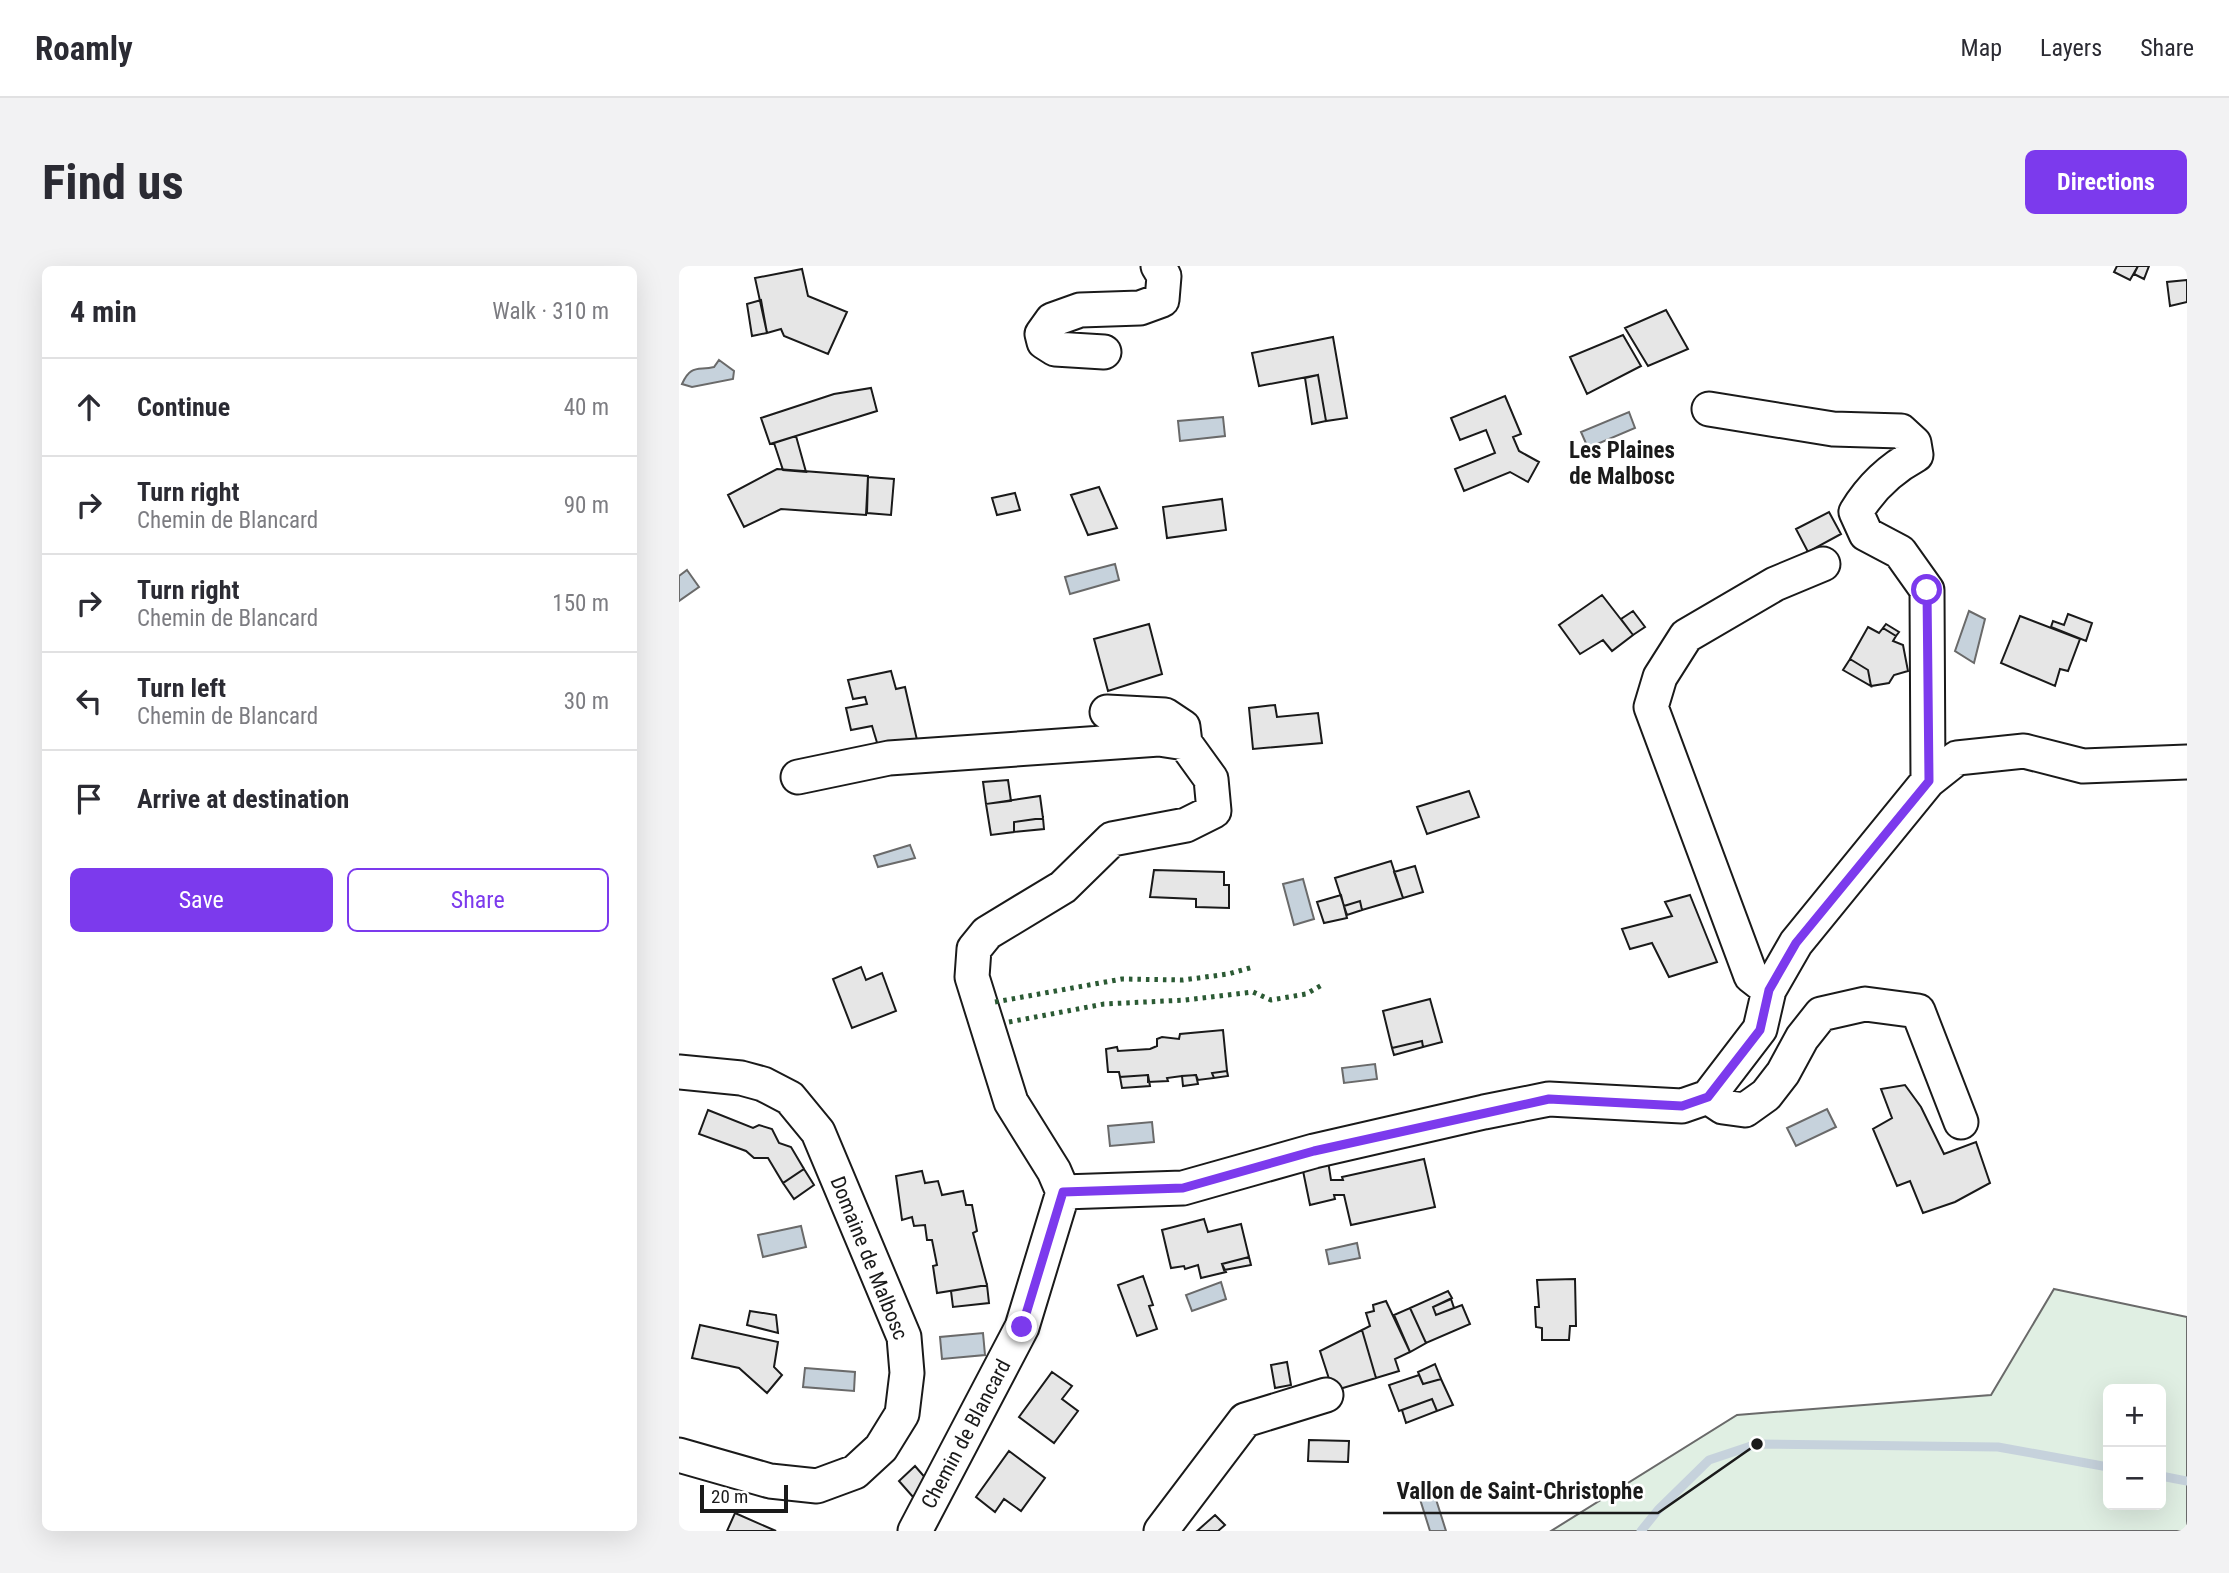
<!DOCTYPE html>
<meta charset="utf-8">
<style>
:root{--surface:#fff;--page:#f2f2f3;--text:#2b2b33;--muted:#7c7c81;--line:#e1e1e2;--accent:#7c3aed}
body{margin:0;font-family:"Roboto Condensed",sans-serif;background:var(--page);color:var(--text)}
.controls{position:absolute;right:21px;bottom:21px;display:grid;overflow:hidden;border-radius:10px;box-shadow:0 7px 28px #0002}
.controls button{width:63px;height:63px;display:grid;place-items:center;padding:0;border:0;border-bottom:2px solid var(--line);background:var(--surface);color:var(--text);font:35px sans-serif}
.scale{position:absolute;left:21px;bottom:18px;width:88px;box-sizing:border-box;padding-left:7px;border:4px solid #1a1a1a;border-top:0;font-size:19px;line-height:24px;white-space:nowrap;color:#1a1a1a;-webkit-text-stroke:5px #fff;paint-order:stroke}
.stop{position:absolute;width:21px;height:21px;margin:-16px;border:5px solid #7c3aed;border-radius:50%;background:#fff}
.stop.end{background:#7c3aed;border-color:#fff;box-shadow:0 2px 7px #0008}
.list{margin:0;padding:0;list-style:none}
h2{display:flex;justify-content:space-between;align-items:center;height:91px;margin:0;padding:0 28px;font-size:30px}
h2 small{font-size:23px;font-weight:400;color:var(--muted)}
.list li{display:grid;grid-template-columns:46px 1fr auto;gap:21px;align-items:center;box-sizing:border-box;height:98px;padding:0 28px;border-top:2px solid var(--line)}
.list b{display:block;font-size:26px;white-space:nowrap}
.list p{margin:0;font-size:23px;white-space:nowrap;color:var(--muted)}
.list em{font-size:23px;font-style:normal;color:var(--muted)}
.actions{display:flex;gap:14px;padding:21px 28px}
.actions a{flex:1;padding:16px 0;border:2px solid var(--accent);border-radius:10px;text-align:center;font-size:24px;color:var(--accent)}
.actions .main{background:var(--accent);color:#fff}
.icon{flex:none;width:38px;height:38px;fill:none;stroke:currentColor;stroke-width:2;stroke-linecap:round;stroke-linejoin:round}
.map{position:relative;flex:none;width:1508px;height:1265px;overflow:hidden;border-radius:10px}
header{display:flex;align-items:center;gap:42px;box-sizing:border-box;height:98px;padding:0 35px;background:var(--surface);border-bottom:2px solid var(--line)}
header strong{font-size:33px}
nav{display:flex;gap:38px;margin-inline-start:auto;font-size:24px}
.intro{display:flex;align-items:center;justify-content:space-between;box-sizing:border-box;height:168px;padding:0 42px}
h1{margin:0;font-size:49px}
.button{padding:18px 32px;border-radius:10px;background:var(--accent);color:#fff;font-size:24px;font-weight:700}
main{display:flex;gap:42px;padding:0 42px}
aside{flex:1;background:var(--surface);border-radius:10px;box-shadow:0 7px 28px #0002}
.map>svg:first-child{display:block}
</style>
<header>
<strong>Roamly</strong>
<nav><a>Map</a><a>Layers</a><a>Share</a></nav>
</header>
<div class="intro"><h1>Find us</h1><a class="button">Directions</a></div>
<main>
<aside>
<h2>4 min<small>Walk · 310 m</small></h2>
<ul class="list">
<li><svg class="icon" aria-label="ahead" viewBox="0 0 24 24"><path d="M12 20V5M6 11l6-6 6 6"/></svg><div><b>Continue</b></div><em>40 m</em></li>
<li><svg class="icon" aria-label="right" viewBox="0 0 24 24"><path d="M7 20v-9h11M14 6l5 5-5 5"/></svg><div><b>Turn right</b><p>Chemin de Blancard</p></div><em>90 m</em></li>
<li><svg class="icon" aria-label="right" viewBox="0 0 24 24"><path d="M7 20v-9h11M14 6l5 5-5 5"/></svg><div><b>Turn right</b><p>Chemin de Blancard</p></div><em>150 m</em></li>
<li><svg class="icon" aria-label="left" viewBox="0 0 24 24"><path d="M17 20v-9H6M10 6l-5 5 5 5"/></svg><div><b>Turn left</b><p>Chemin de Blancard</p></div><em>30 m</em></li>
<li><svg class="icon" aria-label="arrive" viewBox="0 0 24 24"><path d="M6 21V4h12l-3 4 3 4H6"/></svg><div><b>Arrive at destination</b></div></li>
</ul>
<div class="actions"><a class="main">Save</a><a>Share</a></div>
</aside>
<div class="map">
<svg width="1508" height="1265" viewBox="0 0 1508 1265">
<rect width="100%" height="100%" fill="#fff"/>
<!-- green -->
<path fill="#e0efe3" stroke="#6a6a6a" stroke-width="2" fill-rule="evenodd" d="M1375 1023 1508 1051V1265H872L1058 1149 1312 1129ZM1429 1123H1482V1239H1429Z"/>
<!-- water -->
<path fill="#c6d2dc" stroke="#6a6a6a" stroke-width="2" d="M40 94 55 105 54 113 13 121 3 118C12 98 19 105 35 101Z
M950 146 956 162 909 182 902 166Z
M544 151 546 170 501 175 499 155Z
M436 298 440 314 391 328 386 311Z
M8 304 20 321 0 335V310Z
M1290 345 1306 353 1295 397 1276 385Z
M231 579 236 592 199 601 195 590Z
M624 613 635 653 615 659 604 618Z
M696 798 698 813 665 817 663 802Z
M1148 843 1157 861 1117 880 1108 862Z
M473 856 475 876 431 880 429 860Z
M122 960 127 981 84 991 79 969Z
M678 977 681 992 650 998 647 984Z
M542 1016 547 1033 513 1045 507 1029Z
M304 1067 306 1089 263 1093 261 1071Z
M126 1102 176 1106 175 1125 124 1121Z
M755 1227 767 1265H751L740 1230Z"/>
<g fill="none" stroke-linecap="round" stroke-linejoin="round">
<!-- stream -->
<path stroke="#c6d2dc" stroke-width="9" d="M1482 1210 1508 1215
M962 1265 979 1244 1030 1194 1078 1178 1319 1181 1429 1201"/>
</g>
<!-- building -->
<path fill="#e6e6e6" stroke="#1a1a1a" stroke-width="2" d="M1438 0H1459L1451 14 1435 6Z
M1459 0H1470L1465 13 1455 8Z
M123 3 129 30 168 46 149 88 105 70 102 63 88 67 76 12Z
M1508 14V36L1491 40 1488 16Z
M82 34 88 67 73 70 68 38Z
M987 44 1009 83 969 100 946 62Z
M944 69 962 100 908 128 891 91Z
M654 71 668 152 647 155 639 109 580 120 573 87Z
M639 109 647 155 633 158 626 112Z
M192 122 198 145 91 178 82 152 155 128Z
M826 130 842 168 834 171 840 185 860 196 849 216 831 206 785 225 776 203 816 187 807 164 781 174 772 152Z
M117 170 127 206 104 204 95 177Z
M98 203 189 210 187 249 102 243 65 261 49 229Z
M189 211 215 213 212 249 188 247Z
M420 221 438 262 409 269 392 229Z
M336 227 341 244 318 249 313 232Z
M543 233 547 264 488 272 484 241Z
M1150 246 1162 268 1129 286 1117 263Z
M923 329 954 369 933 385 924 374 901 388 880 359Z
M954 345 966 361 954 369 942 353Z
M1389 348 1413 357 1407 375 1372 361 1374 355 1385 359Z
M1341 350 1401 373 1389 405 1381 403 1376 420 1322 397Z
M470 358 483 408 429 425 415 373Z
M1207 358 1220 366 1217 370 1204 362Z
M1189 361 1200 367 1204 362 1217 370 1214 375 1224 379 1229 405 1215 409 1210 417 1192 420 1189 404 1171 393Z
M1171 393 1189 404 1192 420 1164 404Z
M212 405 217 423 226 421 238 474 199 480 193 460 172 464 167 442 188 438 186 431 174 433 169 414Z
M596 439 598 451 639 447 643 477 574 483 570 442Z
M329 514 332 535 307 538 304 516Z
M790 525 800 551 748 568 738 541Z
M361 530 364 552 335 556V566L312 569 307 538Z
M364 552 365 563 335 566V556Z
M712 595 724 632 683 644 681 635 665 640 656 612Z
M736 600 744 626 724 632 715 606Z
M475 604 545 606V619H550V642L517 641V633L471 631Z
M662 629 668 652 645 657 638 636Z
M1011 629 1038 696 990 711 973 677 951 683 943 663 993 650 986 636Z
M681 635 683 644 668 649 665 640Z
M182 701 187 714 203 707 217 745 173 762 154 713Z
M751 733 763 776 744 781 743 775 713 782 704 745Z
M544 764 548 805 533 807 535 812 519 814 517 809 503 810 488 812 489 815 469 816V809L441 811 440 806H429L427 783 438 781 439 785 471 783 478 780V773L483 771 500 773 501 768Z
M743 775 744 781 715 789 713 782Z
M548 805 549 810 535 812 533 807Z
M469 809 471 820 443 822 441 811Z
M517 809 519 818 504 820 503 810Z
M1226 819 1242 841 1265 888 1297 876 1311 917 1276 936 1244 947 1231 915 1218 920 1194 863 1213 852 1202 823Z
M29 844 74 862 80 859 93 863 100 877 112 881 125 903 104 917 89 892H75L67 885 20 868Z
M745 893 756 941 672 959 665 929H655L656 933 631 939 623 900 649 895 652 914H664L663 911Z
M125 903 135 919 115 933 104 917Z
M243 905 246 917 259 915 263 929 284 925 287 939H293L298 965 294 967 308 1019 258 1027 254 1000 258 999 253 974H248L246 959 235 960 233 951 223 954 217 910Z
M525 953 529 966 562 958 570 991 543 998 547 1006 522 1012 519 999 506 1003 505 1000 492 1002 483 964Z
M570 991 572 999 545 1004 543 998Z
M464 1010 474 1039 470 1040 478 1063 458 1070 439 1019Z
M896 1013 897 1060H891L890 1074H863V1062L857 1061 856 1041H860L858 1014Z
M308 1019 310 1037 274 1041 272 1025Z
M769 1025 773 1032 754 1041 757 1049 783 1039 791 1058 747 1077 731 1042Z
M772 1033 775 1042 757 1049 754 1041Z
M707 1035 731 1086 716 1093 720 1105 697 1112 683 1064 691 1060 687 1047 695 1045 694 1039Z
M731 1042 747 1077 731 1086 715 1049Z
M71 1045 97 1049 99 1067 68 1059Z
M21 1059 99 1076 95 1101 103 1109 88 1127 60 1102 13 1092Z
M683 1064 697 1112 654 1125 641 1085Z
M608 1096 612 1119 596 1122 592 1099Z
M756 1098 762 1113 744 1118 739 1106Z
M373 1106 393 1120 383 1133 399 1145 375 1177 340 1151Z
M740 1109 744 1118 762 1113 774 1139 758 1145 753 1133 720 1145 710 1119Z
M753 1133 758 1145 727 1157 723 1144Z
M630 1174 670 1175 669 1196 629 1195Z
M330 1185 366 1212 342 1245 325 1233 316 1246 297 1231Z
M236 1200 249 1215 234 1231 220 1215Z
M56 1247 97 1265H48Z
M536 1249 546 1259 539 1265H518Z"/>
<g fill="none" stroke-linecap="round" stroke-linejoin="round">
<defs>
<path id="minor" d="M425 86 376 83 365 76 363 68 373 54 401 44 461 42 483 34 485 10 479 0
M1030 143 1154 163 1222 165 1235 177 1237 189C1211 203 1192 221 1177 246L1187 268 1221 286 1248 324 1249 515
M119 511 210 492 480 473 506 477 504 461 486 449 428 446
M1090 724 1072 710 972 441 981 411 1007 370 1096 318 1144 298
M0 806 62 812 84 818 111 832 139 866 225 1071 228 1107 223 1148 202 1182 176 1206 138 1220 91 1215 0 1189
M1029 831 1044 841 1066 844 1087 829 1104 807 1123 772 1142 748 1186 738 1239 745 1282 856
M384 926 375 905 332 836 293 711 295 683 308 667 384 621 433 573 507 559 535 545 532 513 506 477
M236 1265 343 1061 384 926 504 922 635 885 805 846 870 833 1003 840 1029 831 1081 763 1090 724 1117 677 1249 515 1278 492 1345 485 1404 500 1508 496
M482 1265 566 1154 647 1129"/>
</defs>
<!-- minor casing -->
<use href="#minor" stroke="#1a1a1a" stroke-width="37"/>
<!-- minor -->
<use href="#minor" stroke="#fff" stroke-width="33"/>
<!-- hedge -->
<path stroke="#2b5a34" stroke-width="5" stroke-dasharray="3.5 5" stroke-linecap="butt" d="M316 736 443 713 504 714 549 708 574 701
M330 756 425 738 506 734 574 726 592 734 627 728 643 719"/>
</g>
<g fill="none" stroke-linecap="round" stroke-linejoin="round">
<!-- route -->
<path stroke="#7c3aed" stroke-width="9" d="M343 1061 384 926 504 922 635 885 870 833 1003 840 1029 831 1081 764 1090 724 1117 677 1250 515 1248 324"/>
</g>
<g text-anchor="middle" stroke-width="5" stroke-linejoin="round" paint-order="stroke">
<!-- street labels -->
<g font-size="21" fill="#1a1a1a" stroke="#fff">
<text transform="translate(190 992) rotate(68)" y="7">Domaine de Malbosc</text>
<text transform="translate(287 1168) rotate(-62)" y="7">Chemin de Blancard</text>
</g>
<!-- neighbourhood labels -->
<g font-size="23" font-weight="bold" fill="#1a1a1a" stroke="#fff">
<text x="943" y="192">Les Plaines<tspan x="943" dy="26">de Malbosc</tspan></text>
</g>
</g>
<!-- callouts -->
<path fill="none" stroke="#1a1a1a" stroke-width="2.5" d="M1078 1178L979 1247H704"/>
<circle fill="#1a1a1a" stroke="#fff" stroke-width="2.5" cx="1078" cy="1178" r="7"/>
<g font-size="23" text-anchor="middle" font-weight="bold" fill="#1a1a1a" stroke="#fff" stroke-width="5" stroke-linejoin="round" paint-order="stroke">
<text x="841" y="1233">Vallon de Saint-Christophe</text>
</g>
</svg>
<div class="controls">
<button>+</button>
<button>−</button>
</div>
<div class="scale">20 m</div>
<div class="stop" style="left:1248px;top:324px"></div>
<div class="stop end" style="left:343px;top:1061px"></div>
</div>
</main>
